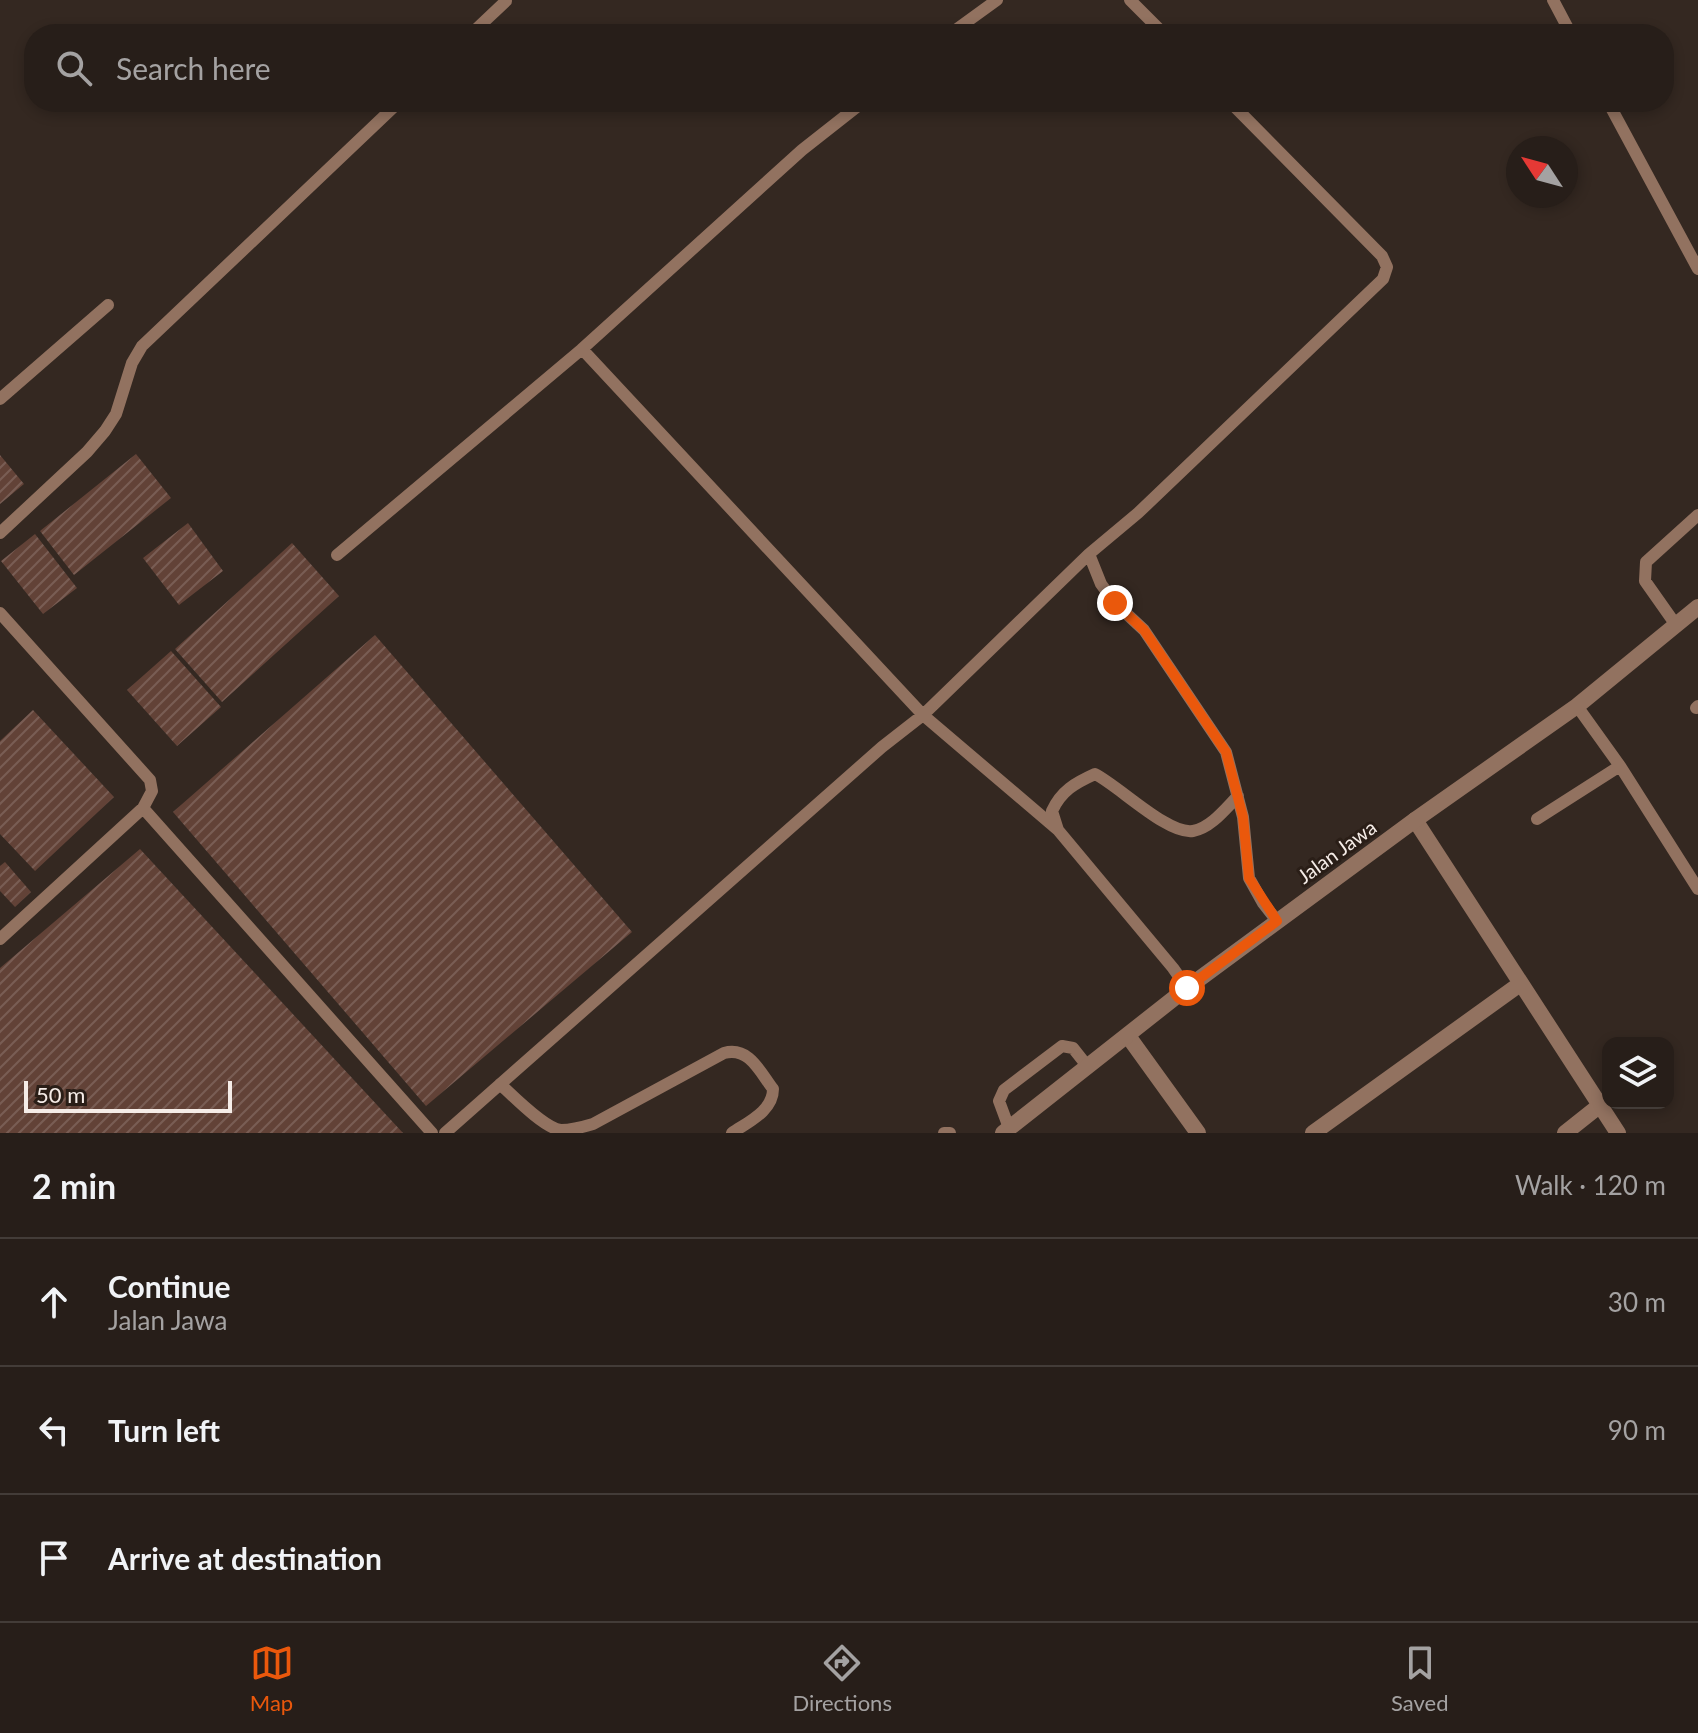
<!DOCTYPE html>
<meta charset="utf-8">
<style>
:root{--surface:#271e19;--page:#332b26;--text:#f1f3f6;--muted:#a4a2a2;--line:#433c38;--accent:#ea580c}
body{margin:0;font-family:Lato,sans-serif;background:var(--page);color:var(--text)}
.controls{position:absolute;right:24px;bottom:24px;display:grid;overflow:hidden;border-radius:16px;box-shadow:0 4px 12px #0003}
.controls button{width:72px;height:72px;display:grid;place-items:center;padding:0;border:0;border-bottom:2px solid var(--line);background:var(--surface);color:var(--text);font:40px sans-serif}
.compass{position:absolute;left:1506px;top:136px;width:72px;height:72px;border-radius:50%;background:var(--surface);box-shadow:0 4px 12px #0003;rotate:306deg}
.scale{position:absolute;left:24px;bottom:20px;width:208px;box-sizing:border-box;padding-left:8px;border:4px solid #f5ece7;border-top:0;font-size:22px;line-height:28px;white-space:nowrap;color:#f5ece7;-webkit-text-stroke:6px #2a1e17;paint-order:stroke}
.stop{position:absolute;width:24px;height:24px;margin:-18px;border:6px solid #ea580c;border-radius:50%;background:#fff}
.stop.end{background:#ea580c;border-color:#fff;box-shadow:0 2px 8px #0008}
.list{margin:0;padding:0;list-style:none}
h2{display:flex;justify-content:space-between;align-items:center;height:104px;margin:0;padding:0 32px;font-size:34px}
h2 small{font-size:26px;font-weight:400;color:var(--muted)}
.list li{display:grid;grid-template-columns:52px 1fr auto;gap:24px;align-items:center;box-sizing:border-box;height:128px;padding:0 32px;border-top:2px solid var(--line)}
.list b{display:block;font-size:30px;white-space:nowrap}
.list p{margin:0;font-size:26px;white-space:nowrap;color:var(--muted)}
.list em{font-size:26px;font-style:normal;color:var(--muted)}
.icon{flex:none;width:44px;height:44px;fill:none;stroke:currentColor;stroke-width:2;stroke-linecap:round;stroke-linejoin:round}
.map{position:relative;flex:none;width:1698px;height:1133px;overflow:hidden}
.search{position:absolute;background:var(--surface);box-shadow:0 4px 12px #0003;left:24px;right:24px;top:24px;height:88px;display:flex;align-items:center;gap:20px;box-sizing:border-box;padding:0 28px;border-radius:32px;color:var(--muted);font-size:30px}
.sheet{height:488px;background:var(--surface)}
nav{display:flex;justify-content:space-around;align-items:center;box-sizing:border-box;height:112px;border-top:2px solid var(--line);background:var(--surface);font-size:22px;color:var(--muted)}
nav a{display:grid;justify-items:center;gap:4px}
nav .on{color:var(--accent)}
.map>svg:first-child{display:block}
</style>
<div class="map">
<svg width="1698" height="1133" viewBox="0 0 1698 1133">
<defs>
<pattern id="building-hatch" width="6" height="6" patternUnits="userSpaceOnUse" patternTransform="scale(2)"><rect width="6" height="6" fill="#624237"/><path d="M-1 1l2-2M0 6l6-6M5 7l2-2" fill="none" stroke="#795d54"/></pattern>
</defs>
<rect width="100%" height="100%" fill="#342821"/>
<!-- building -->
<path fill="url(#building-hatch)" d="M136 454 171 498 74 575 40 531Z
M0 455 24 484 0 504Z
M188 523 223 571 179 605 143 558Z
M35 534 77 588 43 614 1 561Z
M292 543 339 596 222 702 175 649Z
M375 635 632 932 426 1106 173 812Z
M171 651 221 707 177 746 127 690Z
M33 710 114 797 35 871 0 834V741Z
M140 849 403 1133H0V968Z
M5 862 31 892 15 907 0 891V866Z"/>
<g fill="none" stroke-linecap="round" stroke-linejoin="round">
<!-- service -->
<path stroke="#927260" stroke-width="12" d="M1130 0 1164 34
M1553 0 1571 34
M471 34 506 1
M950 34 997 0
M1608 102 1698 269
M582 349 923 715 1089 554 1138 513 1383 279 1387 267 1382 256 1230 102
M0 399 108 305
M0 533 87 452 105 431 116 414 132 363 142 346 399 102
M1089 554 1101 584 1115 603 1144 630 1226 752 1243 817 1249 878 1263 903 1277 921
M337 555 582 349 802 150 863 102
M0 613 150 780 152 791 143 808 0 939
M1676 625 1645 581 1646 562 1698 515
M1577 706 1620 766 1698 889
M1696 708 1698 706
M143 808 432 1133
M1537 819 1620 766
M1187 988 1173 968 1058 830 1052 811C1061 791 1075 783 1095 774 1119 786 1168 835 1193 831 1211 828 1226 808 1238 796
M500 1084C513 1096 545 1129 561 1130 572 1130 583 1127 593 1124L724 1053C749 1046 760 1072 773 1089 773 1111 748 1122 732 1133
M1009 1128 999 1101 1004 1090 1062 1046 1073 1048 1088 1067
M445 1133 882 747 923 715 1058 830
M944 1133H950"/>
<!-- minor -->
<path stroke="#927260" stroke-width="16" d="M1415 820 1618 1133
M1128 1036 1198 1133
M1313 1133 1520 984
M1565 1133 1599 1106"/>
<!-- tertiary -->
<path stroke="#927260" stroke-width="16" d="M1003 1133 1187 988 1415 820 1577 706 1698 607"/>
</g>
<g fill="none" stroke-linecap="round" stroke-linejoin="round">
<!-- route -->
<path stroke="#ea580c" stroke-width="10" d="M1115 603 1144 630 1226 752 1243 817 1249 878 1277 921 1187 988"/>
</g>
<g text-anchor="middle" stroke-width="6" stroke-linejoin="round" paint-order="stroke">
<!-- street labels -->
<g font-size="20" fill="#f5ece7" stroke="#2a1e17">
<text transform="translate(1337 852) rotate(-36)" y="7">Jalan Jawa</text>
</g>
</g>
</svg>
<div class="controls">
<button><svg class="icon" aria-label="layers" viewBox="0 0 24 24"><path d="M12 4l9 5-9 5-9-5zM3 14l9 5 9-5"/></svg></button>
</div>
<svg class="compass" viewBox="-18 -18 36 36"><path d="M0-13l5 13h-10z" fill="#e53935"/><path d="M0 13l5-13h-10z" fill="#a4a2a2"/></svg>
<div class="scale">50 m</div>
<div class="stop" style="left:1187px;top:988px"></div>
<div class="stop end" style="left:1115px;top:603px"></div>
<div class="search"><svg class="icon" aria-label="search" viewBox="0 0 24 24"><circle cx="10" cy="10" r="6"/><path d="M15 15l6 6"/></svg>Search here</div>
</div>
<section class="sheet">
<h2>2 min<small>Walk · 120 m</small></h2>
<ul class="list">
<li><svg class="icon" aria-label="ahead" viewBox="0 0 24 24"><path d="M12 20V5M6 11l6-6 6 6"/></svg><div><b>Continue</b><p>Jalan Jawa</p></div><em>30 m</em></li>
<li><svg class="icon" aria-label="left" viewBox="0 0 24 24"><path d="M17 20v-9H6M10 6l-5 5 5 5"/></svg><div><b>Turn left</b></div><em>90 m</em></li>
<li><svg class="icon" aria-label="arrive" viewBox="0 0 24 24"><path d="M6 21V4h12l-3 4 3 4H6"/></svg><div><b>Arrive at destination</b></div></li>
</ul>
</section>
<nav>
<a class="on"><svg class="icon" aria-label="map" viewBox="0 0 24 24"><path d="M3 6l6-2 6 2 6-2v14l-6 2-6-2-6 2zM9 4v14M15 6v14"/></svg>Map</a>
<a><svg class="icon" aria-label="directions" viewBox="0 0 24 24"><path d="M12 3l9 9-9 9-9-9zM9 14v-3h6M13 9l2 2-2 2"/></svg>Directions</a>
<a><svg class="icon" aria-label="saved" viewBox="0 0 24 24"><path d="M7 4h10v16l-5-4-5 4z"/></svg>Saved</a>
</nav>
